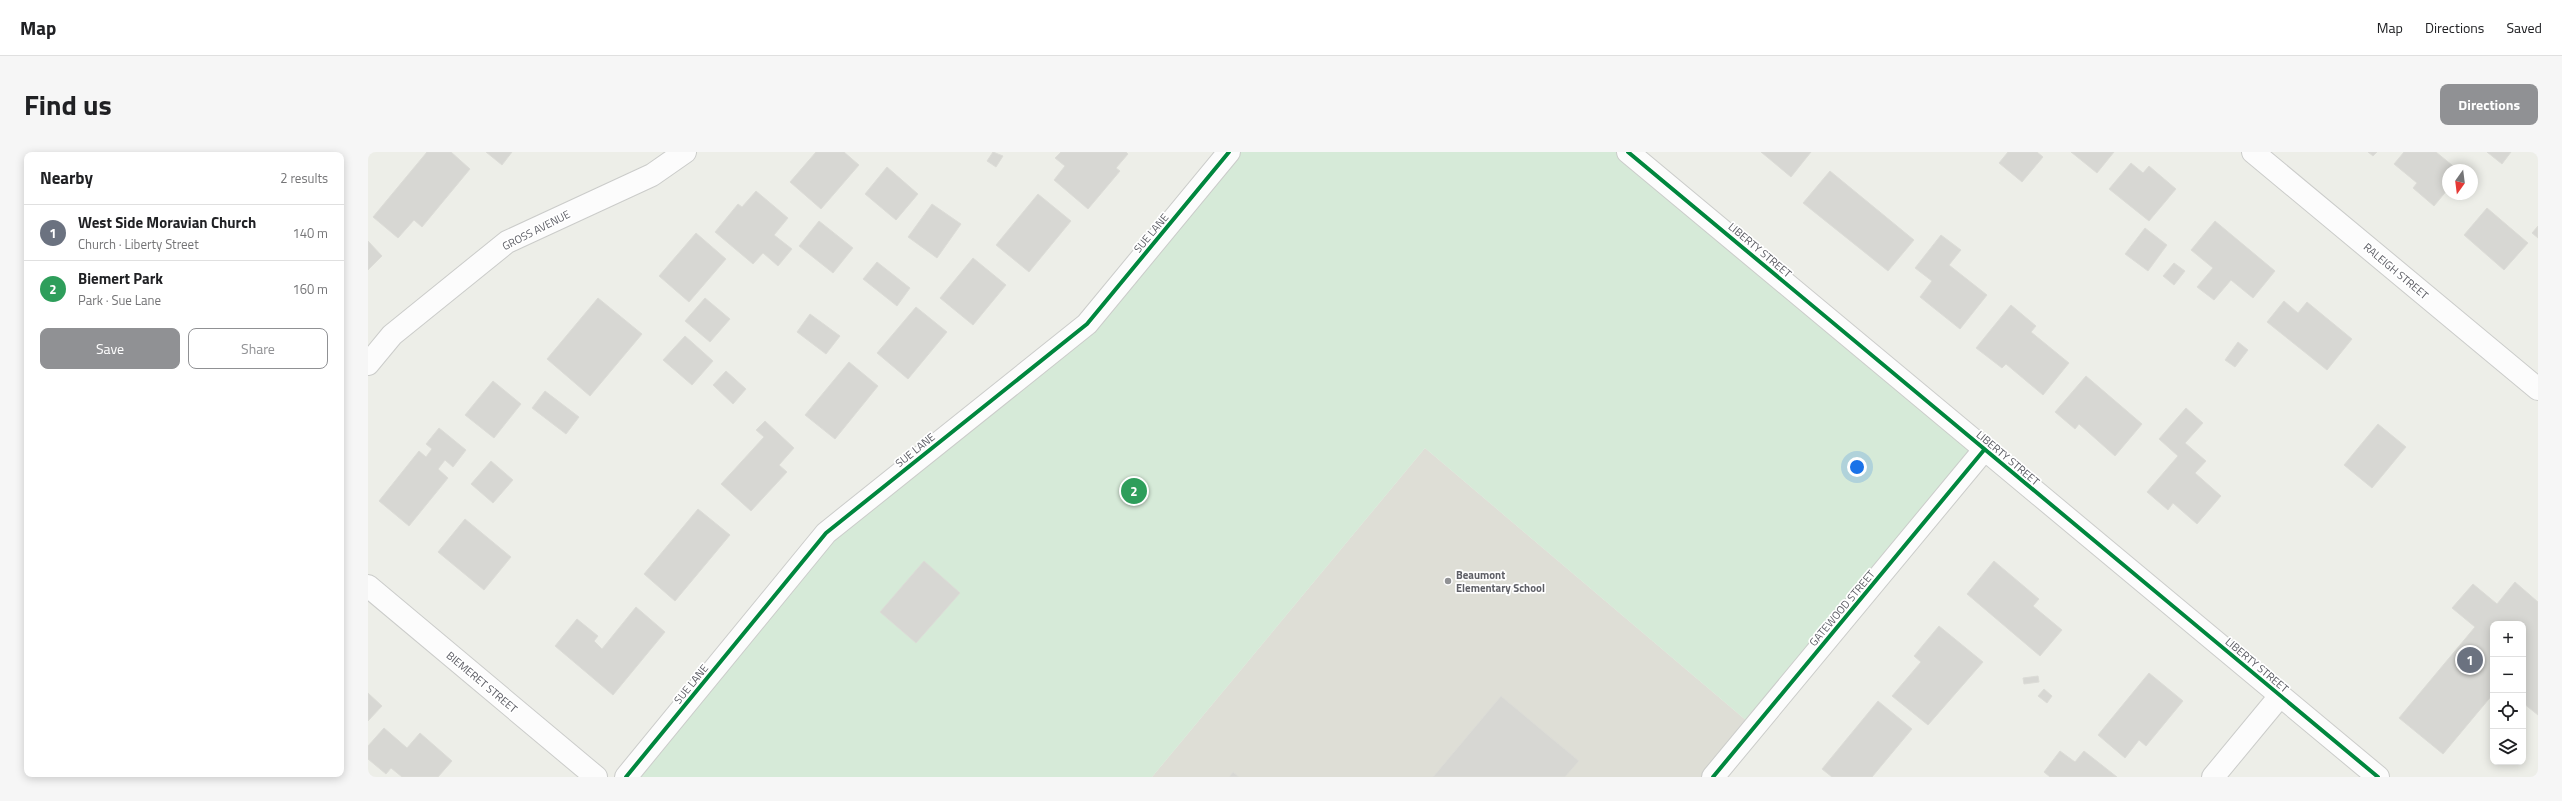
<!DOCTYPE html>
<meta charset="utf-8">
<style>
:root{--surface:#fff;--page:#f6f6f6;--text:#202124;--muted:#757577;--line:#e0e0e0;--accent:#909194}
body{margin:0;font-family:"Titillium Web",sans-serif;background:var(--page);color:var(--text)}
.controls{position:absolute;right:12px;bottom:12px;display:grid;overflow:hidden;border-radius:8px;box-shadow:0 2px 10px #0003}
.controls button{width:36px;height:36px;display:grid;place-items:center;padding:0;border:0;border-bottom:1px solid var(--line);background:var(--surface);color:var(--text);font:20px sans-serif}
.compass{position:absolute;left:2074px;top:12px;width:36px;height:36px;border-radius:50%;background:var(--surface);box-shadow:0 2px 10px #0003;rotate:194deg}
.you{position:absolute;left:1489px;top:315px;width:14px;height:14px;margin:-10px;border:3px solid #fff;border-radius:50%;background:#1a73e8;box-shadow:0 0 0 6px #1a73e833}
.badge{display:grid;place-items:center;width:26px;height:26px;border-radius:50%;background:var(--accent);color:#fff;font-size:13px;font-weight:700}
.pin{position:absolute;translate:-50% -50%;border:2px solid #fff;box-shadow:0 1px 4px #0006}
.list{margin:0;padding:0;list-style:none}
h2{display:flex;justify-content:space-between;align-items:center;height:52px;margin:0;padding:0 16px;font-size:17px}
h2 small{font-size:13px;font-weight:400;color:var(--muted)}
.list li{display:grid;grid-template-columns:26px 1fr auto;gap:12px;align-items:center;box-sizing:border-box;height:56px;padding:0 16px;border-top:1px solid var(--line)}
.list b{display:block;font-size:15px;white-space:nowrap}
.list p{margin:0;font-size:13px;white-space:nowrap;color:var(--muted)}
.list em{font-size:13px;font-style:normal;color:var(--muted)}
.actions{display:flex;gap:8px;padding:12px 16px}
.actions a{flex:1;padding:9px 0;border:1px solid var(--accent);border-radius:8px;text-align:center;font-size:14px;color:var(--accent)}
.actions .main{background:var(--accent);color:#fff}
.icon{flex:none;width:22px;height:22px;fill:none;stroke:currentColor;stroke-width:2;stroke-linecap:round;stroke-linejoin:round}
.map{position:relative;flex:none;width:2170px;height:625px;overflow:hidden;border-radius:8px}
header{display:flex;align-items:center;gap:24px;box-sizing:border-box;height:56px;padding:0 20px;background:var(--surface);border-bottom:1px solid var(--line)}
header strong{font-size:19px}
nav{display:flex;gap:22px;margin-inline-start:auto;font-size:14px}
.intro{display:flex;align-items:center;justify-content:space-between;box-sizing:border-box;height:96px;padding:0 24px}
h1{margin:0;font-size:28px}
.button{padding:10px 18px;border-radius:8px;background:var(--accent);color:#fff;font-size:14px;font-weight:700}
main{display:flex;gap:24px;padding:0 24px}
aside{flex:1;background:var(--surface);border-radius:8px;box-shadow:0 2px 10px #0003}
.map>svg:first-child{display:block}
</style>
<header>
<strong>Map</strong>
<nav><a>Map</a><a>Directions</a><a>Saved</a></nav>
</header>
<div class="intro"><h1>Find us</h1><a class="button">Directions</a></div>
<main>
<aside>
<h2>Nearby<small>2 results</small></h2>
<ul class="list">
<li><span class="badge" style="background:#6b7280">1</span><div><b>West Side Moravian Church</b><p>Church · Liberty Street</p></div><em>140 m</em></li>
<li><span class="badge" style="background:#2e9e5b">2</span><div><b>Biemert Park</b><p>Park · Sue Lane</p></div><em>160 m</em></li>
</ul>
<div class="actions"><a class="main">Save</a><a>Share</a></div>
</aside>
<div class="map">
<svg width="2170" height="625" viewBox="0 0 2170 625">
<rect width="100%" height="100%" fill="#edeee8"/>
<!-- education -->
<path fill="#deded6" d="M1057 296 1386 575 1345 625H784Z"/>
<!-- green -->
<path fill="#d6ead8" d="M861 0H1260L1616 298 1386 575 1057 296 784 625H258L458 381 719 172Z"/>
<!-- building -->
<path fill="#d7d7d3" stroke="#dcdcd7" d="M59 0H83L102 17 54 75 46 68 30 86 5 65Z
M118 0H144L134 13Z
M448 0H476L491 13 453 57 422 30Z
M625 0 635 4 628 15 619 9Z
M693 0H758L760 2 748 16 752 19 720 57 686 28 697 14 687 6Z
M1393 0H1443L1423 25Z
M1640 0H1669L1675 5 1654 30 1631 11Z
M1703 0H1746L1729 21Z
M2000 0H2009L2005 4Z
M2036 0H2068L2090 18H2080V37L2066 54 2045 36 2049 31 2026 12Z
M2119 0H2143L2134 12Z
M1763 11 1775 21 1781 14 1808 37 1781 69 1741 37Z
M519 15 550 42 528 68 497 42Z
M1462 19 1546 88 1520 119 1435 51Z
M388 39 420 66 406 83 424 97 410 114 395 101 385 112 347 80 370 52 374 55Z
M670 42 703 69 661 120 628 93Z
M564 52 593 72 569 106 540 85Z
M2119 56 2160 91 2136 118 2096 83Z
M451 69 485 96 465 121 431 94Z
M1847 69 1907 119 1885 146 1863 128 1846 148 1829 135 1845 116 1823 98Z
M2170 74V86L2164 81Z
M1777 76 1799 93 1780 119 1757 102Z
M328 81 358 107 321 150 291 124Z
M1573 83 1593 98 1581 113 1619 143 1592 177 1552 145 1564 129 1547 116Z
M0 89 14 104 0 118Z
M605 106 638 133 605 173 572 146Z
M509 110 542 136 529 154 495 127Z
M1806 111 1817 119 1806 133 1795 124Z
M230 146 274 182 222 244 179 207Z
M337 146 362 167 342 190 317 169Z
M1916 149 1930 161 1939 150 1984 187 1959 218 1899 170Z
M1643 153 1668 174 1663 180 1701 211 1675 243 1638 212 1634 216 1608 196Z
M548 155 579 180 540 227 509 201Z
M442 162 472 184 458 202 429 180Z
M317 184 345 209 324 233 295 208Z
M1870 190 1880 198 1867 215 1857 208Z
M481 210 510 234 467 287 437 263Z
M358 219 378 237 365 252 345 233Z
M1718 224 1774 272 1747 304 1711 272 1707 277 1687 260Z
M125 229 153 252 126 286 97 263Z
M177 239 211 265 198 282 164 256Z
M1818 256 1835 271 1817 291 1838 309 1827 321 1853 344 1829 372 1805 351 1800 358 1779 340 1810 304 1791 287Z
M397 269 426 296 411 313 419 320 383 359 353 332 396 285 388 278Z
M2010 272 2038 295 2004 336 1976 313Z
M71 276 98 298 85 315 77 308 70 317 80 326 41 374 11 349 51 299 58 305 64 297 58 292Z
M123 309 145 328 125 351 103 332Z
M330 357 362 383 307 449 276 422Z
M97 367 143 405 116 438 70 400Z
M556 409 592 441 548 491 512 460Z
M1626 409 1671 447 1665 454 1694 478 1672 504 1599 442Z
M2147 430 2170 450V563L2155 551V472H2125V542L2075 602 2031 566 2107 475 2084 456 2105 432 2129 452Z
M268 455 297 480 245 543 187 494 209 467 230 484 226 489 234 497Z
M1571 474 1615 510 1560 573 1524 544 1553 510 1546 504Z
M1781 521 1815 549 1778 594 1771 588 1757 606 1730 583Z
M1670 524 1671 530 1656 532 1655 526Z
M1676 537 1684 544 1679 551 1670 544Z
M0 541 14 554 0 569Z
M1133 544 1211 609 1197 625H1065Z
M1510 549 1544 577 1504 625H1464L1454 617Z
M16 576 39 596 52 581 84 609 70 625H34L23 616 18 622 0 607V594Z
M1692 599 1707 610 1716 599 1749 625H1682L1676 620Z
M865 620 871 625H861Z"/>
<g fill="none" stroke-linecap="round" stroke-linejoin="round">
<defs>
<path id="minor" d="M1260 0 2010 625
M1885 0 2170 237
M0 212 24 183 139 90 284 23 317 0
M0 434 228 625
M258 625 458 381 719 172 861 0
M1345 625 1616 298
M1845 625 1912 544"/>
</defs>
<!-- minor casing -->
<use href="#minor" stroke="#cbccca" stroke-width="24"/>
<!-- minor -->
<use href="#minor" stroke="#fcfcfc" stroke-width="22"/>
<defs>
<path id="cycleway" d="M1260 0 2010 625
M258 625 458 381 719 172 861 0
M1345 625 1616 298"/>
</defs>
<!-- cycleway casing -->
<use href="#cycleway" stroke="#fff" stroke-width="6"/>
<!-- cycleway -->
<use href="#cycleway" stroke="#00873e" stroke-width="4"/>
</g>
<!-- markers -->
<circle fill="#909194" stroke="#fff" stroke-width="1.5" cx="1080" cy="429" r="4"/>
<g text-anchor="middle" stroke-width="3.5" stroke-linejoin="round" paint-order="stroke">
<!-- street labels -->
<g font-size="11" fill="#5e5f66" stroke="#fff">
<text transform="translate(168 78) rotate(-27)" y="4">GROSS AVENUE</text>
<text transform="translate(783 81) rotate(-50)" y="4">SUE LANE</text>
<text transform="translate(1392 98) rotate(40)" y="4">LIBERTY STREET</text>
<text transform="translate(2028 119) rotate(40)" y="4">RALEIGH STREET</text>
<text transform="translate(547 298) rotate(-39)" y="4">SUE LANE</text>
<text transform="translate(1640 306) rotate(40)" y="4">LIBERTY STREET</text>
<text transform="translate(1474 456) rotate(-50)" y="4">GATEWOOD STREET</text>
<text transform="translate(1889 513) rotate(40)" y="4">LIBERTY STREET</text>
<text transform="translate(114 530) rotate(40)" y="4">BIEMERET STREET</text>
<text transform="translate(323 532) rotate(-51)" y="4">SUE LANE</text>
</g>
<!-- poi labels -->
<g font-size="11" font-weight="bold" fill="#5e5f66" stroke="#fff" text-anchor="start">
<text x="1088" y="427">Beaumont<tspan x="1088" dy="13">Elementary School</tspan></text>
</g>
</g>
</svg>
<div class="controls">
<button>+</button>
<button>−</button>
<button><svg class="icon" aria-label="locate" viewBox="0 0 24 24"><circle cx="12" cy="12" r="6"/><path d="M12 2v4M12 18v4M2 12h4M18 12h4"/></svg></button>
<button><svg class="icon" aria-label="layers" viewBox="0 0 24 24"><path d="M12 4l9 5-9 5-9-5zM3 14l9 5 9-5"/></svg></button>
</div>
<svg class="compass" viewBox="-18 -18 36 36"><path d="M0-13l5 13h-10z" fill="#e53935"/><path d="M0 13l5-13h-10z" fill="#757577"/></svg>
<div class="you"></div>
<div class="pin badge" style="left:2102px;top:508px;background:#6b7280">1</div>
<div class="pin badge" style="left:766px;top:339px;background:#2e9e5b">2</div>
</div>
</main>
